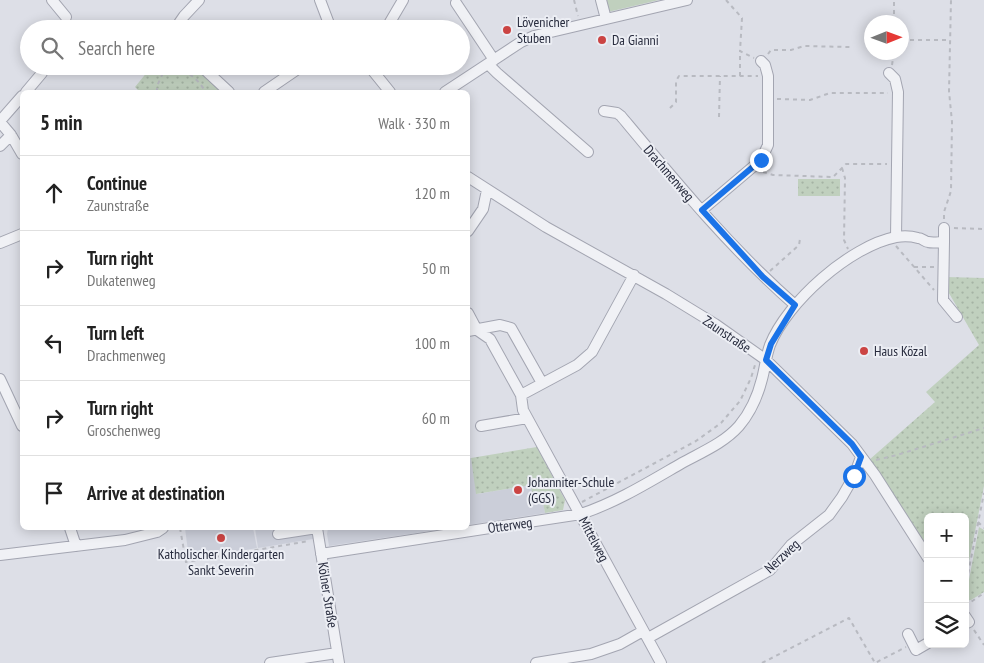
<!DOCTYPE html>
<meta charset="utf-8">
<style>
:root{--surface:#fff;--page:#f2f2f2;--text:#222;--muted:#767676;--line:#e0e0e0}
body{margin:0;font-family:"PT Sans Narrow",sans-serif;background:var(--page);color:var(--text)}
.controls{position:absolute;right:15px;bottom:15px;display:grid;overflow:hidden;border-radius:8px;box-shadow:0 2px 12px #0003}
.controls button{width:45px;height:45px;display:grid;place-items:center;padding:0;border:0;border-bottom:1px solid var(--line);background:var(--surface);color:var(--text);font:25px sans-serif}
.compass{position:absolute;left:864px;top:15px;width:45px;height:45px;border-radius:50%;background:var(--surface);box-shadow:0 2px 12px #0003;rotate:89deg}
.stop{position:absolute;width:15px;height:15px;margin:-11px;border:4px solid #1a73e8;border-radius:50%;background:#fff}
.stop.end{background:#1a73e8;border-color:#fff;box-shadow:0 1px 5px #0008}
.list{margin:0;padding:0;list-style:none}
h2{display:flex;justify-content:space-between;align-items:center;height:65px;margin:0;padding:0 20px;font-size:21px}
h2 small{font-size:16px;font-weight:400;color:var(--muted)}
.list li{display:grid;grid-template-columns:32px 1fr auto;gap:15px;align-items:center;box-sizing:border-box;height:75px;padding:0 20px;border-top:1px solid var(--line)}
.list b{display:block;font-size:19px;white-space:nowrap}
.list p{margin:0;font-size:16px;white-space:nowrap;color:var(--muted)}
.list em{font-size:16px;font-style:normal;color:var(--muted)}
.icon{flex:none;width:28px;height:28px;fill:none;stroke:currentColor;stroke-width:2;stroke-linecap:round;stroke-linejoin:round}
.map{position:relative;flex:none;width:984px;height:663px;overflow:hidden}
.search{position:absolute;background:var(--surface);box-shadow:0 2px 12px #0003;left:20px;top:20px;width:450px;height:55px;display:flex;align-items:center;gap:12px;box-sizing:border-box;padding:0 18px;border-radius:28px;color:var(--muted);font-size:19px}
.panel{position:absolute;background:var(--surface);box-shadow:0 2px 12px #0003;left:20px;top:90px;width:450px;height:440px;border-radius:8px}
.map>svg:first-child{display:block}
</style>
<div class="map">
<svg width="984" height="663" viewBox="0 0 984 663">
<defs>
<pattern id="green-dots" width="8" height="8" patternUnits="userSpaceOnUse" patternTransform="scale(1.25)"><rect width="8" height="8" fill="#c0d0be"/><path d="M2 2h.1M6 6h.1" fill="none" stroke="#a5b3a4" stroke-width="1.8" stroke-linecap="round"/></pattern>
</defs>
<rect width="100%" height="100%" fill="#dddfe7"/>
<!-- built -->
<path fill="#cbced9" d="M468 458H471L477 494 531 485 542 497 545 513 468 525Z
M185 528H253L257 548 189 559Z
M255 528H311L313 539 258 548Z
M328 528H449L329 546 327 534Z"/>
<!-- green -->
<path fill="url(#green-dots)" d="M152 66H194L223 92H140L135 87Z
M798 179H840V196H798Z
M946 277 984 278V486L965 582V517H928V552L869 460 935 402 926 392 979 345 946 288Z
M537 447 565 500 563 510 545 513 542 498 533 499 531 485 476 494 471 458Z
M979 527 984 530V592L971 600 965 601Z"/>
<!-- pitch -->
<path fill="#c0d0be" d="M605 0H659L608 12Z"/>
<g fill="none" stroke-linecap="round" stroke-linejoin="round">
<defs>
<path id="minor" d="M52 0 66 17
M320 0 331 29
M601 0 606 19
M456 3 494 60
M175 29 184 16 199 0
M386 29 403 0
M488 64 497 73 588 152
M201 66 229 92
M369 66 390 92
M889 73 895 79 898 92 896 237
M26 92 42 73V66
M264 92 302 66
M445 92 521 42 534 36 687 0
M604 111 617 113 621 116C676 182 731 249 795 305
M0 121 22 96
M0 122 11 135 22 154
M0 146 11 135
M468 177 546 227 666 294 715 324 766 360 852 444 875 475 928 558
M702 210 761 160 768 145V76L765 65 761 61
M468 231 483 209 487 190
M944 242V228
M0 243 22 234
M468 313 477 330 490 339 521 395 523 410 661 663
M468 331 500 325 511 328 542 383
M0 379 22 426
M521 395 577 365 592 352 634 275
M481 426 527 418
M70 528 76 546
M317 528 339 663
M278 534 317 528
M321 554 581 514C617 502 649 482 682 463 702 452 724 443 739 426 750 413 758 395 762 379 765 368 766 356 770 345 787 302 850 246 896 237 903 236 911 236 918 238 922 238 925 242 928 242 933 243 939 242 944 242L943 300 957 317
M0 555 125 540 157 532 163 528
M965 616 969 622 965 624
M908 634 916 650 928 643
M648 638 770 570 791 545 829 515 842 497 854 476 861 457
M270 663 337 653
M536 663 591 654 620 644 643 631"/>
</defs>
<!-- minor casing -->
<use href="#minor" stroke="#a3a5b1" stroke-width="12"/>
<!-- path -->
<path stroke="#b8bac1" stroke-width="2" stroke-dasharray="4 4" stroke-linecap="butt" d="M574 0 578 16
M726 0 742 18 740 51 754 58
M894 22V2
M71 23 76 29
M116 29 118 27
M902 40H950
M768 54 771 50H791L804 46 850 47
M892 65 894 52
M740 76V51
M157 92V86L163 73C184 65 195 76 206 92
M777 99 810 100 830 93H888
M670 108 676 102V81L679 76H758
M719 117 720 76
M842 168 845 178 844 240 848 249
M763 172 773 175 833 177 846 164H887
M944 219V212L951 191 952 122 949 91 951 0
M954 228 984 229
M896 246 934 290
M914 267H936
M770 271 799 245 800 239
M876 460 897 455 984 428
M582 502 696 441 721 423 740 401 751 378 755 365
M978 522 984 528
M180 528 186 562 309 541
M965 589 984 493
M965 606 984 593
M974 630 984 645
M762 663 849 618 875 663 906 647"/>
<!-- minor -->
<use href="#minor" stroke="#f0f1f5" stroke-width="10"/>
</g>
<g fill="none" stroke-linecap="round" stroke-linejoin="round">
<!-- route -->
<path stroke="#1a73e8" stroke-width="6" d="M761 160 702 210 763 277 795 305 771 344 766 360 852 444 861 457 854 476"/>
</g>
<!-- markers -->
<g fill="#cb4443" stroke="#eceef4" stroke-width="2">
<circle cx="507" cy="30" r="5"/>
<circle cx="602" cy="40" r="5"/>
<circle cx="864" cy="351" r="5"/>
<circle cx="518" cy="490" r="5"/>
<circle cx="221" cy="538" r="5"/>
</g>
<g text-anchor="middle" stroke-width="4" stroke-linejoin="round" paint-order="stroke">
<!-- poi labels -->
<g font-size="14" fill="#272b3d" stroke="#eceef4" text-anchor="start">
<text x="517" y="27">Lövenicher<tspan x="517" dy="16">Stuben</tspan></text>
<text x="612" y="45">Da Gianni</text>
<text x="874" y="356">Haus Közal</text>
<text x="528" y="487">Johanniter-Schule<tspan x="528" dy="16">(GGS)</tspan></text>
<text x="221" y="559" text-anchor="middle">Katholischer Kindergarten<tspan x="221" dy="16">Sankt Severin</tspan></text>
</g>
<!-- street labels -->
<g font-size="14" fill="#272b3d" stroke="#eceef4">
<text transform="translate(669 173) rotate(49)" y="5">Drachmenweg</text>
<text transform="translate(727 334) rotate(34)" y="5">Zaunstraße</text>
<text transform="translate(510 525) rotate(-8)" y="5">Otterweg</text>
<text transform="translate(594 539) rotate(62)" y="5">Mittelweg</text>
<text transform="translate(782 556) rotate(-43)" y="5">Nerzweg</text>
<text transform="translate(328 595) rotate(81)" y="5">Kölner Straße</text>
</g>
</g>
</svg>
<div class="controls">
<button>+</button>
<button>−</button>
<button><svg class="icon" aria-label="layers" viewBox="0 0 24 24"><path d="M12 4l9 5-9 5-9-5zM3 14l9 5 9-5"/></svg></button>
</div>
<svg class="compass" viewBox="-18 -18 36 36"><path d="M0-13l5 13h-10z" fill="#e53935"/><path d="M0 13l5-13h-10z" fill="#767676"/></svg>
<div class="stop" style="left:854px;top:476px"></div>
<div class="stop end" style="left:761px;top:160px"></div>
<div class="search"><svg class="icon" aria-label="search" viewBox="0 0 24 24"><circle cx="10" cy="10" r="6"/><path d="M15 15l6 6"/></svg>Search here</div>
<section class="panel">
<h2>5 min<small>Walk · 330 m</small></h2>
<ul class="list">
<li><svg class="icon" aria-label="ahead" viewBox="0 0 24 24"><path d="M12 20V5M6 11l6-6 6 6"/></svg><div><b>Continue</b><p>Zaunstraße</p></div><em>120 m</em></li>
<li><svg class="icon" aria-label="right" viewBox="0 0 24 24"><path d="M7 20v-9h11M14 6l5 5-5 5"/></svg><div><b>Turn right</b><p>Dukatenweg</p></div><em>50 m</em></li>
<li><svg class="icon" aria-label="left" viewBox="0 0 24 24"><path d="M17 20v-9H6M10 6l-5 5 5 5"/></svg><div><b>Turn left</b><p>Drachmenweg</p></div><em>100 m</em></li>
<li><svg class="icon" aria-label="right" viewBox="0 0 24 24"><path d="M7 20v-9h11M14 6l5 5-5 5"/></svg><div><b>Turn right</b><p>Groschenweg</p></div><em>60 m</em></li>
<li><svg class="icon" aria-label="arrive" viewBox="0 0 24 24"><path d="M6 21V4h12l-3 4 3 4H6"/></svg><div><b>Arrive at destination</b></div></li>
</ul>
</section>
</div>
